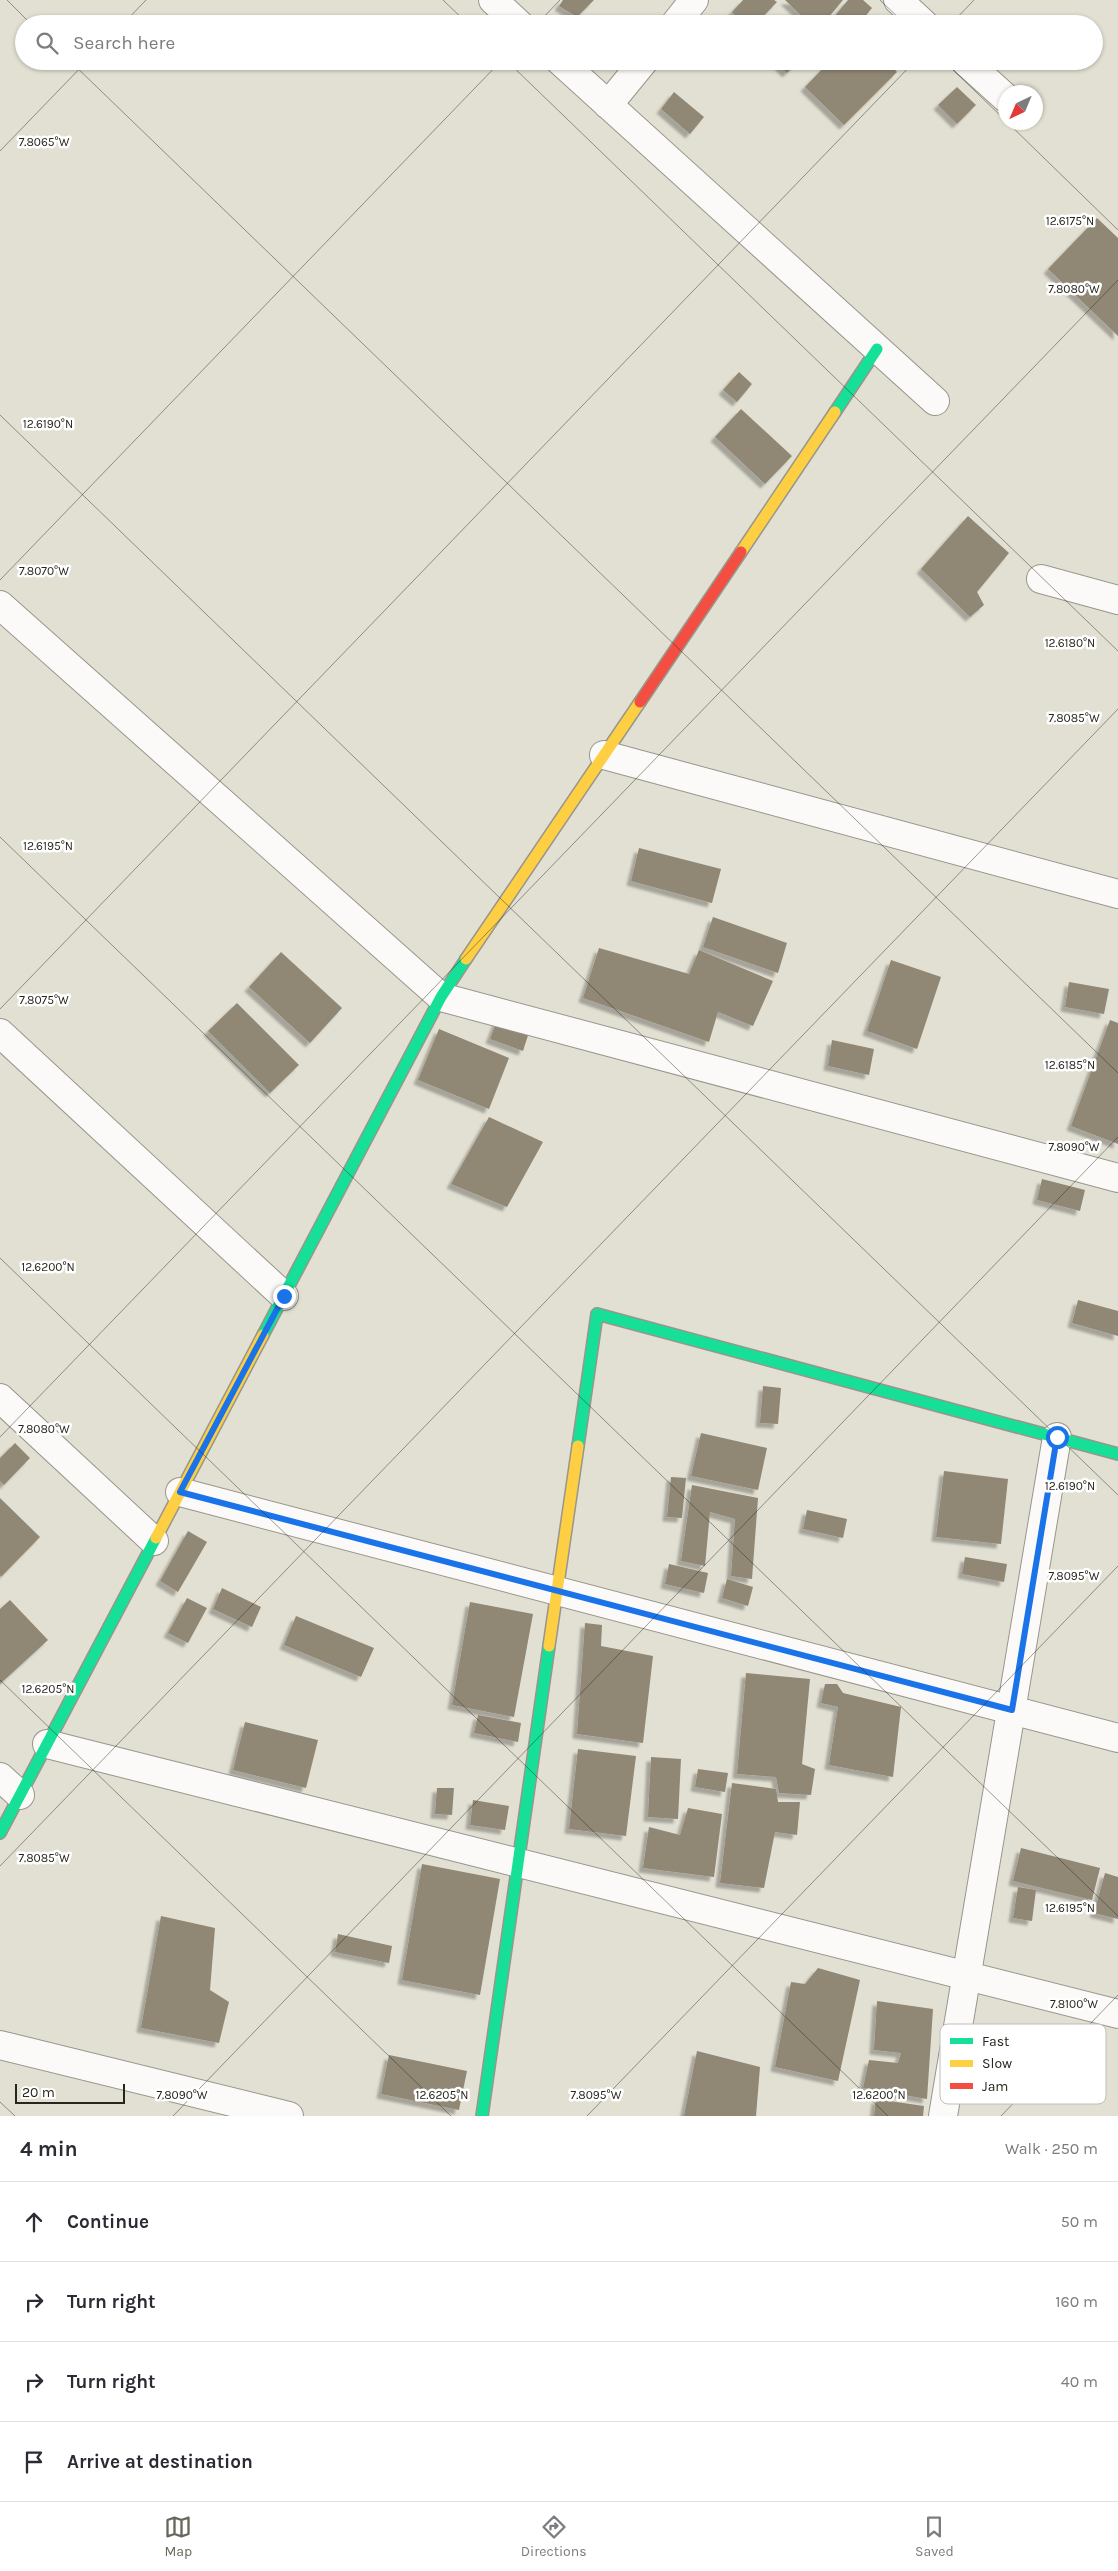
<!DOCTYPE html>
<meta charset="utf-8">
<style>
:root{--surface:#fff;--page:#f2f2f3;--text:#2b2b33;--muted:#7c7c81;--line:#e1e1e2;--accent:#68675c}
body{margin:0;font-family:Karla,sans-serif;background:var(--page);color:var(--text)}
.compass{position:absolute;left:998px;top:85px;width:45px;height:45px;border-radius:50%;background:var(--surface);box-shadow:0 1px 4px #0004;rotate:224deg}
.scale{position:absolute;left:15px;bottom:12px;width:110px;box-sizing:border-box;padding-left:5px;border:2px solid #27261d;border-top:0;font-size:14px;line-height:18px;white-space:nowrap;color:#27261d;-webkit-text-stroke:4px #fff;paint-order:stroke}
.stop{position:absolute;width:15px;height:15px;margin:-11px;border:4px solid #1a73e8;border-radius:50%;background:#fff}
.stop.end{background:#1a73e8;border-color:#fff;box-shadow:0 1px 5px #0008}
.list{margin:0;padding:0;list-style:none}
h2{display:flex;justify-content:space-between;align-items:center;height:65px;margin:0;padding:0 20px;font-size:21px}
h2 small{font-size:16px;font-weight:400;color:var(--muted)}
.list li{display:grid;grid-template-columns:32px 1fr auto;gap:15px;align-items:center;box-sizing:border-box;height:80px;padding:0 20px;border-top:1px solid var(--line)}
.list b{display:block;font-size:19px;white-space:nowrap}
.list em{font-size:16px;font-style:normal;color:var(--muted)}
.icon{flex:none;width:28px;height:28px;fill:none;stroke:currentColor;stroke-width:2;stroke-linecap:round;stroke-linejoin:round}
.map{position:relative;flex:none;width:1118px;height:2116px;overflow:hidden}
.search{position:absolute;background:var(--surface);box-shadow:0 1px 4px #0004;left:15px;right:15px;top:15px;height:55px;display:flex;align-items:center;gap:12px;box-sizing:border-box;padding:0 18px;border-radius:28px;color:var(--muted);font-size:19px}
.sheet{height:385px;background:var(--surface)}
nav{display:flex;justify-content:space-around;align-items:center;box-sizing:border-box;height:70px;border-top:1px solid var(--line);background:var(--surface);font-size:14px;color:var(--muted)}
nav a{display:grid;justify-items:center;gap:2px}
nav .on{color:var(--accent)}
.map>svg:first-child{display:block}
</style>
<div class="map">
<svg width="1118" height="2116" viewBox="0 0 1118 2116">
<defs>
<filter id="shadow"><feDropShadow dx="-4.5" dy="4.5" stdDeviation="1" flood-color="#0004"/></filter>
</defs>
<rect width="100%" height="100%" fill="#e2e0d2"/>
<!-- building -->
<path fill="#908775" filter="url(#shadow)" d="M563 0H594L577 17 559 6Z
M743 0H774L777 2 756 24H744L732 12Z
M785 0H843L823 24H810Z
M848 0H863L872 8 859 24H840L833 18Z
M775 61H799L787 73Z
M830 61H887L897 72 844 125 805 87Z
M957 87 976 105 957 124 938 105Z
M674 92 704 117 690 134 661 109Z
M1097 218 1118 238V336L1048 269Z
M739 372 752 384 737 402 723 390Z
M741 409 792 456 765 484 715 437Z
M968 516 1009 553 977 592 984 605 970 617 921 569Z
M639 848 721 869 712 903 631 881Z
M713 917 787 943 778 973 703 947Z
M599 948 689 974 699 950 773 981 753 1026 718 1012 709 1042 583 998Z
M281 952 342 1008 310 1043 249 987Z
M891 960 941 977 917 1049 867 1031Z
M1069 982 1109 989 1104 1014 1065 1007Z
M237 1003 299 1065 270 1093 208 1031Z
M498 1018 530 1029 523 1051 490 1039Z
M1110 1020 1118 1023V1144L1071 1126Z
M439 1029 509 1058 489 1109 418 1080Z
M832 1040 874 1049 869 1075 828 1066Z
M489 1117 543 1142 507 1207 451 1184Z
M1042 1179 1085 1190 1080 1211 1037 1200Z
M1078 1300 1118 1311V1336L1072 1323Z
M763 1386 781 1388 778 1424 760 1423Z
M701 1433 767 1448 758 1490 691 1476Z
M15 1443 30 1458 4 1485 0 1481V1458Z
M944 1471 1008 1479 1001 1544 936 1537Z
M671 1477 686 1478 682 1518 667 1517Z
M692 1485 758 1498 752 1579 731 1576 735 1519 710 1512 705 1566 681 1561Z
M0 1498 40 1537 1 1577 0 1575Z
M807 1510 847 1519 843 1538 803 1529Z
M188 1531 207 1542 178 1592 160 1581Z
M965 1557 1007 1564 1004 1582 962 1574Z
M669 1564 708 1573 704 1593 665 1584Z
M727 1579 753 1587 748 1606 722 1598Z
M222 1588 261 1607 252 1627 213 1609Z
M187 1598 207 1608 188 1643 168 1633Z
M10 1600 48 1640 0 1684V1609Z
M470 1602 533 1614 514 1717 452 1705Z
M296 1616 374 1648 361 1677 284 1645Z
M585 1623 602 1625 601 1646 653 1656 643 1743 577 1734Z
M746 1673 810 1679 802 1764 815 1769 811 1795 779 1793 776 1777 737 1774Z
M825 1684H837L843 1693 901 1707 893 1777 829 1765 838 1707 821 1703Z
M478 1715 521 1723 518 1742 474 1733Z
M245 1722 318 1740 306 1788 233 1770Z
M578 1749 636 1756 626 1836 569 1829Z
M651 1757 681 1759 678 1819 648 1817Z
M698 1769 728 1773 725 1792 695 1787Z
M732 1783 776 1789 778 1802H800L797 1835 775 1832 764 1888 720 1883Z
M437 1788H454L452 1815 435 1814Z
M473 1800 509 1806 505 1830 470 1825Z
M688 1808 722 1814 714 1877 643 1868 649 1827 680 1835Z
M1021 1848 1100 1868 1092 1900 1013 1881Z
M422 1864 500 1879 480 1995 402 1980Z
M1105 1873 1118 1877V1919L1094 1913Z
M1018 1887 1036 1890 1032 1921 1013 1918Z
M161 1916 215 1928 210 1990 229 2002 219 2043 141 2028Z
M338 1934 392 1946 389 1963 335 1952Z
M818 1968 860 1980 838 2081 775 2067 791 1982 805 1984Z
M877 2001 933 2009 927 2099 863 2088 869 2060 898 2063 901 2053 874 2050Z
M697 2051 760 2067 756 2116H684Z
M389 2055 467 2071 459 2110 381 2094Z
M876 2099 924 2106 923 2116H874Z"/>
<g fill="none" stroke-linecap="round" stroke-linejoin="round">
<defs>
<path id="street" d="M493 0 519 24
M898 0 924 24
M675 24 694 0
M560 61 935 401
M965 61 1006 98
M608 105 644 61
M1041 579 1118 600
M0 605 441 997 1118 1178
M604 755 1118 894
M0 1033 284 1296
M0 1398 154 1541
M180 1492 1118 1738
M47 1744 1118 2014
M0 1777 20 1795
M0 2045 289 2116
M943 2116 1057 1437"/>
<path id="fast" d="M835 412 877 349
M263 1335 441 997 466 959
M578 1446 597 1314 1118 1454
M0 1833 156 1538
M482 2116 549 1646"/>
<path id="slow" d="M741 552 835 412
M466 959 640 702
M156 1538 263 1335
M549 1646 578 1446"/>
<path id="jam" d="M640 702 741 552"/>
</defs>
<!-- street casing -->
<use href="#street" stroke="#98968c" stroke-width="30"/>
<!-- fast casing -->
<use href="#fast" stroke="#98968c" stroke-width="14"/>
<!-- slow casing -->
<use href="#slow" stroke="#98968c" stroke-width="14"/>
<!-- jam casing -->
<use href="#jam" stroke="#98968c" stroke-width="14"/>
<!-- street -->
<use href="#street" stroke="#fbfaf8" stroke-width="28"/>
<!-- fast -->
<use href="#fast" stroke="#16e098" stroke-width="11"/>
<!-- slow -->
<use href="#slow" stroke="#ffcf43" stroke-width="11"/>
<!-- jam -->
<use href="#jam" stroke="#f24e42" stroke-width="11"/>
</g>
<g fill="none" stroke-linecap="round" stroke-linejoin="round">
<!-- route -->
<path stroke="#1a73e8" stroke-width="6" d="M284 1296 180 1492 1012 1710 1057 1437"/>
</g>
<!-- ticks -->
<path fill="none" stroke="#27261d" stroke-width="1" stroke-opacity="0.45" d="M7 0 31 24M443 0 468 24M880 0 905 24M123 24 146 0M537 24 560 0M951 24 974 0M70 61 1118 1073M507 61 1118 651M944 61 1006 121M1007 122 1118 230M0 151 87 61M0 415 1118 1495M0 580 501 61M0 837 1118 1916M0 1009 915 61M0 1258 888 2116M0 1437 1118 280M0 1680 451 2116M0 1866 1118 709M0 2102 15 2116M173 2116 1118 1137M587 2116 1118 1566M1001 2116 1118 1995"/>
<!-- legend -->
<rect x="940" y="2024" width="166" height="80" rx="8" fill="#fff" stroke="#bebebb" stroke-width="1"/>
<rect x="950" y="2038" width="23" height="6" fill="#16e098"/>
<rect x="950" y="2060" width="23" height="7" fill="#ffcf43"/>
<rect x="950" y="2083" width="23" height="6" fill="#f24e42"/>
<g font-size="14" fill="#27261d">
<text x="982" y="2046">Fast</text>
<text x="982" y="2068">Slow</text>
<text x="982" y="2091">Jam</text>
</g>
<g font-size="12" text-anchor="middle" fill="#27261d" stroke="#fff" stroke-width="5" stroke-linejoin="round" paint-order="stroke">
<text x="44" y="146">7.8065°W</text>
<text x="1070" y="225">12.6175°N</text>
<text x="1074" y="293">7.8080°W</text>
<text x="48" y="428">12.6190°N</text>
<text x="44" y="575">7.8070°W</text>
<text x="1070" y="647">12.6180°N</text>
<text x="1074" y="722">7.8085°W</text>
<text x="48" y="850">12.6195°N</text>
<text x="44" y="1004">7.8075°W</text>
<text x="1070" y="1069">12.6185°N</text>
<text x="1074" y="1151">7.8090°W</text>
<text x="48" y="1271">12.6200°N</text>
<text x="44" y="1433">7.8080°W</text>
<text x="1070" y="1490">12.6190°N</text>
<text x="1074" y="1580">7.8095°W</text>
<text x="48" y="1693">12.6205°N</text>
<text x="44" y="1862">7.8085°W</text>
<text x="1070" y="1912">12.6195°N</text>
<text x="1074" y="2008">7.8100°W</text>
<text x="182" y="2099">7.8090°W</text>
<text x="596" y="2099">7.8095°W</text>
<text x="442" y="2099">12.6205°N</text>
<text x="879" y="2099">12.6200°N</text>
</g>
</svg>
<svg class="compass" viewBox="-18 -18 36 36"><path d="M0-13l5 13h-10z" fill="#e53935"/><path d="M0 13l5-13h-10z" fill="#7c7c81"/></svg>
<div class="scale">20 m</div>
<div class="stop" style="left:1057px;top:1437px"></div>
<div class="stop end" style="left:284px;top:1296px"></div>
<div class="search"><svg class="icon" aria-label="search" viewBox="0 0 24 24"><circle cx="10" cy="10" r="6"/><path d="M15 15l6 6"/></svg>Search here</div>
</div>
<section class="sheet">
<h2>4 min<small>Walk · 250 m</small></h2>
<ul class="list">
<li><svg class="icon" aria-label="ahead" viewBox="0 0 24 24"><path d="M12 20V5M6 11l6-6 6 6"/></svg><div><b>Continue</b></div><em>50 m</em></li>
<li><svg class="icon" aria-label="right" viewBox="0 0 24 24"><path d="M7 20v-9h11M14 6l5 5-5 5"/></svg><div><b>Turn right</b></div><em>160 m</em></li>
<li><svg class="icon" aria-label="right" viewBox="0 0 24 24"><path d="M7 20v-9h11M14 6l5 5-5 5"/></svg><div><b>Turn right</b></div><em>40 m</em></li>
<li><svg class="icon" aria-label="arrive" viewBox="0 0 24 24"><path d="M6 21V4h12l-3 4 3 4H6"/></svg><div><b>Arrive at destination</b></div></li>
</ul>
</section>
<nav>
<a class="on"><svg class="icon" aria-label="map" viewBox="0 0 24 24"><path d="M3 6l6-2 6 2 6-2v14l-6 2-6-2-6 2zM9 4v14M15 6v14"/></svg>Map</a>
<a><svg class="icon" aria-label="directions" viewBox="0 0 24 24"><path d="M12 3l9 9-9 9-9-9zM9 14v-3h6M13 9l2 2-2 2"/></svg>Directions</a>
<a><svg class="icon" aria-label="saved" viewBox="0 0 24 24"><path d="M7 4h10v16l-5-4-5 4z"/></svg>Saved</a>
</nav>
